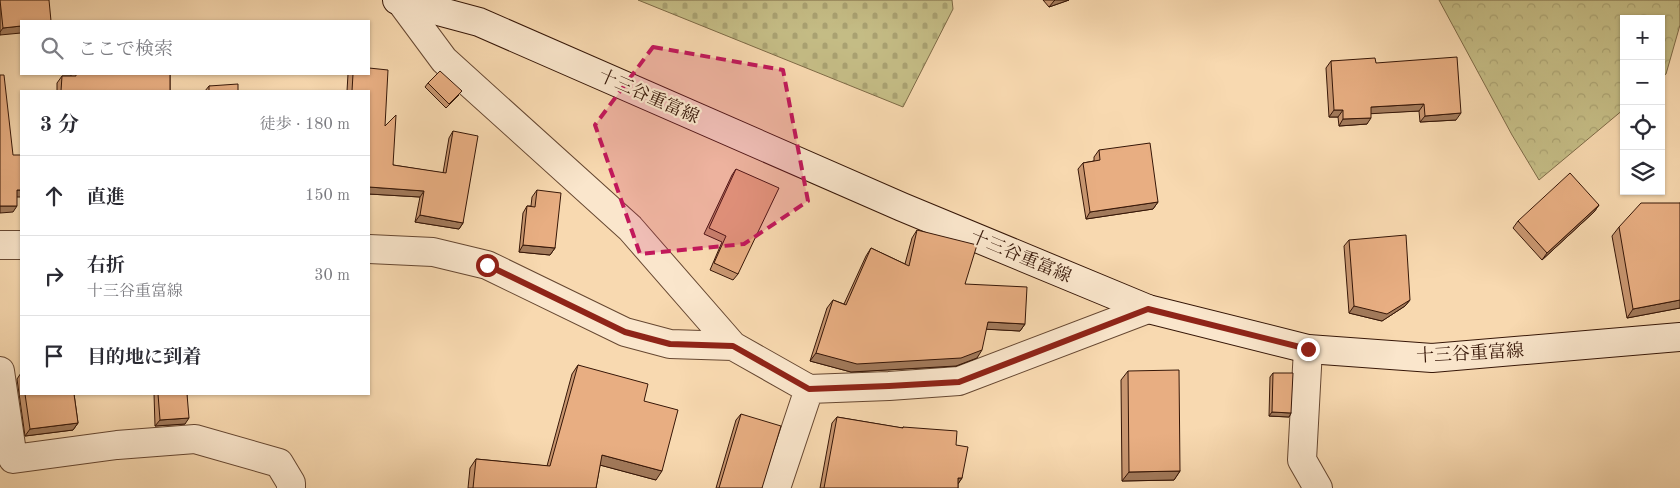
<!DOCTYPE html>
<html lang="ja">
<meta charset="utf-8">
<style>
:root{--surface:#fff;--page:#f7f7f7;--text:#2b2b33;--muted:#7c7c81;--line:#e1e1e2}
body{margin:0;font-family:"Old Standard TT","Noto Serif JP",serif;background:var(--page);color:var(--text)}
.controls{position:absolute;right:15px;top:15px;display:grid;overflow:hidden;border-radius:0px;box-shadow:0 1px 4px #0004}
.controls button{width:45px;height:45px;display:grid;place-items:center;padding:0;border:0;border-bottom:1px solid var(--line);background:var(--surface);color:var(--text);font:25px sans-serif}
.stop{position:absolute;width:15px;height:15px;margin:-11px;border:4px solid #8f2418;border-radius:50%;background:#fff}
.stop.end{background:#8f2418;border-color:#fff;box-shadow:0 1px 5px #0008}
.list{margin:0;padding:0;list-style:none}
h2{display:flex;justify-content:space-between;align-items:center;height:65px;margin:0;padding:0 20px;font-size:21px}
h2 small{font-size:16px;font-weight:400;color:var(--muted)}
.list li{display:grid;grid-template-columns:32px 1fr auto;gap:15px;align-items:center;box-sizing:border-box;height:80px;padding:0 20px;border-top:1px solid var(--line)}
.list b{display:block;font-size:19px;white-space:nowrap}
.list p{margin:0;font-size:16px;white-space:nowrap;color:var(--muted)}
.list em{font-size:16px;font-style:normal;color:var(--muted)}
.icon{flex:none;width:28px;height:28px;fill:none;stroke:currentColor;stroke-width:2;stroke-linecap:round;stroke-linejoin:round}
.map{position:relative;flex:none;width:1680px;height:488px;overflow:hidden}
.search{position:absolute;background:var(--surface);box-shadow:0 1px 4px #0004;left:20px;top:20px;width:350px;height:55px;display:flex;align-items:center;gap:12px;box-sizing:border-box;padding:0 18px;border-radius:0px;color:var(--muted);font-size:19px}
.panel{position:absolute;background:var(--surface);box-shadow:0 1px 4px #0004;left:20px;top:90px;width:350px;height:305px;border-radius:0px}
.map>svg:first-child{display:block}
</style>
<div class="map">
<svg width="1680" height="488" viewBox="0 0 1680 488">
<defs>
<pattern id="forest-crowns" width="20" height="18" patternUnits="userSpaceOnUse" patternTransform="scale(1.25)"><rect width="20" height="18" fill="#c5bd86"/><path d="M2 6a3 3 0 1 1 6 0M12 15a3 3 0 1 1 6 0" fill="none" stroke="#aaa272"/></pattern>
<pattern id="cemetery-stones" width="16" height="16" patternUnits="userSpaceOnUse" patternTransform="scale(1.25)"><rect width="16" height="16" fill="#c5bd86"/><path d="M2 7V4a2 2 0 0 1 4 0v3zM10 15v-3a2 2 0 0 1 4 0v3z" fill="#aaa272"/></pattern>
</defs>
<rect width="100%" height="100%" fill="#f8d9b0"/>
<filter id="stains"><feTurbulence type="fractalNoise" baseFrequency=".004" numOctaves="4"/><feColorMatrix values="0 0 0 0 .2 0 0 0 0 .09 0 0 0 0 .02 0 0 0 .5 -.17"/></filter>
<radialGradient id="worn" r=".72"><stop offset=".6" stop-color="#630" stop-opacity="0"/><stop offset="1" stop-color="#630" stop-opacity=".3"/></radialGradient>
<!-- forest -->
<path fill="url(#forest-crowns)" stroke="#7e6a46" d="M1439 0H1680V25L1666 74 1661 78V19H1624V109L1539 180 1512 135Z"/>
<!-- cemetery -->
<path fill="url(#cemetery-stones)" stroke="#7e6a46" d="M638 0H952L953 9 903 107Z"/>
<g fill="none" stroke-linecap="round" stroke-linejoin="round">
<defs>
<path id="minor" d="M401 2 444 60 630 228 733 346 809 389 889 386 959 381 1148 309
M0 245H21
M369 249 433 252 487 265 625 332 670 344 733 346
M1308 349 1302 460 1318 488
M0 371 13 459 117 445 195 439 279 463 291 483V488
M776 488 809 389"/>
<path id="secondary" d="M397 0 479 22 902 207 1148 309 1308 349 1432 358 1680 337"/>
</defs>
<!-- minor casing -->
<use href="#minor" stroke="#664731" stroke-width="30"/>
<!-- secondary casing -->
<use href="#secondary" stroke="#361607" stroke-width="30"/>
<!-- minor -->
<use href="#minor" stroke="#fae6cc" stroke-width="28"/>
<!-- secondary -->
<use href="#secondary" stroke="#fae6cc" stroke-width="28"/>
</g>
<!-- wall -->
<path fill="#c89670" stroke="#361607" d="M0 0H49L0 35Z
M1043 0H1069L1049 7Z
M1331 61 1376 63 1456 120 1420 122 1419 111 1371 113 1367 124 1339 126 1338 117H1329L1326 68Z
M71 74H170V91H57V83L62 76H71Z
M348 74H369L385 126 393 165 443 173 449 138 453 131 463 223 459 229 415 222 420 197 369 194V91H347Z
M428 83 459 95 446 108 425 87Z
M209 86 238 91H205Z
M1099 150 1158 202 1153 209 1086 219 1078 169 1083 163 1094 161V157Z
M736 169 738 274 733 280 710 270 722 242 704 234 732 175Z
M537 190 555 248 550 255 519 252 523 213 527 206H531L532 197Z
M1680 203V308L1627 318 1612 236 1619 227Z
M1599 205 1594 212 1542 260 1513 228 1518 221Z
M917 230 965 284 1025 324 1020 331 986 329 977 358 956 366 851 372 810 361 827 308 833 300 844 304 866 256 871 248 905 264 912 238Z
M1349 240 1410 300 1405 306 1382 321 1349 313 1344 246Z
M578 365 644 401 656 480 600 465 596 488H468L470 468 476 459 547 466 572 374Z
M1128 371 1180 471 1174 480 1122 481 1121 380Z
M21 373V394H74L78 423 73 430 25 436 17 379Z
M1273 373 1291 413 1289 417 1269 416 1270 377Z
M154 394H187L185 424 155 426Z
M741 414 762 488H716L736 420Z
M837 417 902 428 903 427 956 445 962 478 958 484V488H820L832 423Z"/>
<!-- shaded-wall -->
<path fill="#a27a5b" stroke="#361607" d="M1055 0H1069L1049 7 1054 1Z
M21 26V33L0 35V32L3 28Z
M1424 104 1419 111 1366 114 1371 107Z
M1334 110H1343L1338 117H1329Z
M1461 113 1456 120 1420 122 1425 116Z
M1371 118 1367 124 1339 126 1343 119Z
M369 187 424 191 420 197 369 194Z
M17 190H21V197H12Z
M1158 202 1153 209 1086 219 1090 212Z
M1599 205 1594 212 1542 260 1547 253Z
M0 206H17L13 212 0 213Z
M420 215 463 223 459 229 415 222Z
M523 245 555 248 550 255 519 252Z
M1410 300 1405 306 1382 321 1349 313 1354 306Z
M1680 300V308L1627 318 1633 309Z
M988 322 1025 324 1020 331 982 329Z
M982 350 977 358 956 366 851 372 810 361 816 353Z
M1272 412 1291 413 1289 417 1269 416Z
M189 418 185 424 155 426 160 420Z
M78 423 73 430 25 436 30 429Z
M602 455 662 471 656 480 596 464Z
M1180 471 1174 480 1122 481 1129 472Z
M958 478H962L957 485Z"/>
<!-- building -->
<path fill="#e8ae82" stroke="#361607" d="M0 0H49L51 21H21V26L3 28Z
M1457 57 1461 113 1425 116 1424 104 1371 107V118L1343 119V110H1334L1331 61 1375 58 1376 63Z
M369 68 388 70 385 126 396 115 393 165 446 173 453 131 478 136 463 223 420 215 424 191 369 187V91H352L353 74H369Z
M440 71 462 91 449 104 428 83Z
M76 74H170V91H61L62 76H76Z
M0 75H4L13 155H21V190H17V206H0Z
M238 84V91H209V86Z
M1150 143 1158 202 1090 212 1083 163 1100 160 1099 150Z
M736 169 779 188 738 274 714 263 726 236 709 228Z
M1570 173 1599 205 1547 253 1518 221Z
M537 190 561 193 555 248 523 245 527 206 535 207Z
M1641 203H1680V300L1633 309 1619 227Z
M917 230 977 245 965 284 1027 287 1025 324 988 322 982 350 961 358 857 364 816 353 833 300 846 305 871 248 909 266Z
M1406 235 1410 300 1387 314 1354 306 1349 240Z
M578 365 648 384 644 401 678 410 662 471 602 455 596 488H473L476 459 550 466Z
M1179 370 1180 471 1129 472 1128 371Z
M1273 373H1293L1291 413 1272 412Z
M25 394H74L78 423 30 429Z
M158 394H187L189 418 160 420Z
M741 414 781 426 762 488H719Z
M837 417 903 428V427L957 431 956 445 968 447 962 478H958V488H824Z"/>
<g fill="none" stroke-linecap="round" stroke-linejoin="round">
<!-- route -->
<path stroke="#8f2418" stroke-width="6" d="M487 265 625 332 670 344 733 346 809 389 889 386 959 382 1148 309 1308 349"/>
</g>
<!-- marked area -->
<path fill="#c2185b" fill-opacity="0.2" stroke="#c2185b" stroke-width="4" stroke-dasharray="10 6" stroke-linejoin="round" d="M653 47 783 70 808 201 744 244 640 254 595 125Z"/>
<g text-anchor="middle" stroke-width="4.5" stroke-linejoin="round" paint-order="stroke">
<!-- street labels -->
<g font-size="18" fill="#361607" stroke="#fae6cc">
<text transform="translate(649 96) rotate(24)" y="6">十三谷重富線</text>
<text transform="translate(1021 256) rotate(23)" y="6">十三谷重富線</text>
<text transform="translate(1470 353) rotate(-3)" y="6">十三谷重富線</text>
</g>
</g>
<rect width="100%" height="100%" filter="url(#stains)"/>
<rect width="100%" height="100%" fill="url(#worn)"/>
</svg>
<div class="controls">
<button>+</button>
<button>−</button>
<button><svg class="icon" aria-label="locate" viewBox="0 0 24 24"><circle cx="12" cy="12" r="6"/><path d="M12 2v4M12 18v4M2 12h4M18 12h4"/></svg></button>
<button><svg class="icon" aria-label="layers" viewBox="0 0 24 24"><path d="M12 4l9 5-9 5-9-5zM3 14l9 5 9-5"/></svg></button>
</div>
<div class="stop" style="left:487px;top:265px"></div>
<div class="stop end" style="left:1308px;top:349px"></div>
<div class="search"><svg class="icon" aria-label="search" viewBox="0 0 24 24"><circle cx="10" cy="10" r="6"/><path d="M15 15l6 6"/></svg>ここで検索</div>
<section class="panel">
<h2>3 分<small>徒歩 · 180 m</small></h2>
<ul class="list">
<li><svg class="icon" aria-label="ahead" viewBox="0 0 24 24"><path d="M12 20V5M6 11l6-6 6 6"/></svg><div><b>直進</b></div><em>150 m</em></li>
<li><svg class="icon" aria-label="right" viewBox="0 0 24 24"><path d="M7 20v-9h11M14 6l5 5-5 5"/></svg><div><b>右折</b><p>十三谷重富線</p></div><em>30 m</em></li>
<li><svg class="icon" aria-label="arrive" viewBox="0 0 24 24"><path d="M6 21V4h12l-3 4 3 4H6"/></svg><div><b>目的地に到着</b></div></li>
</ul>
</section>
</div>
